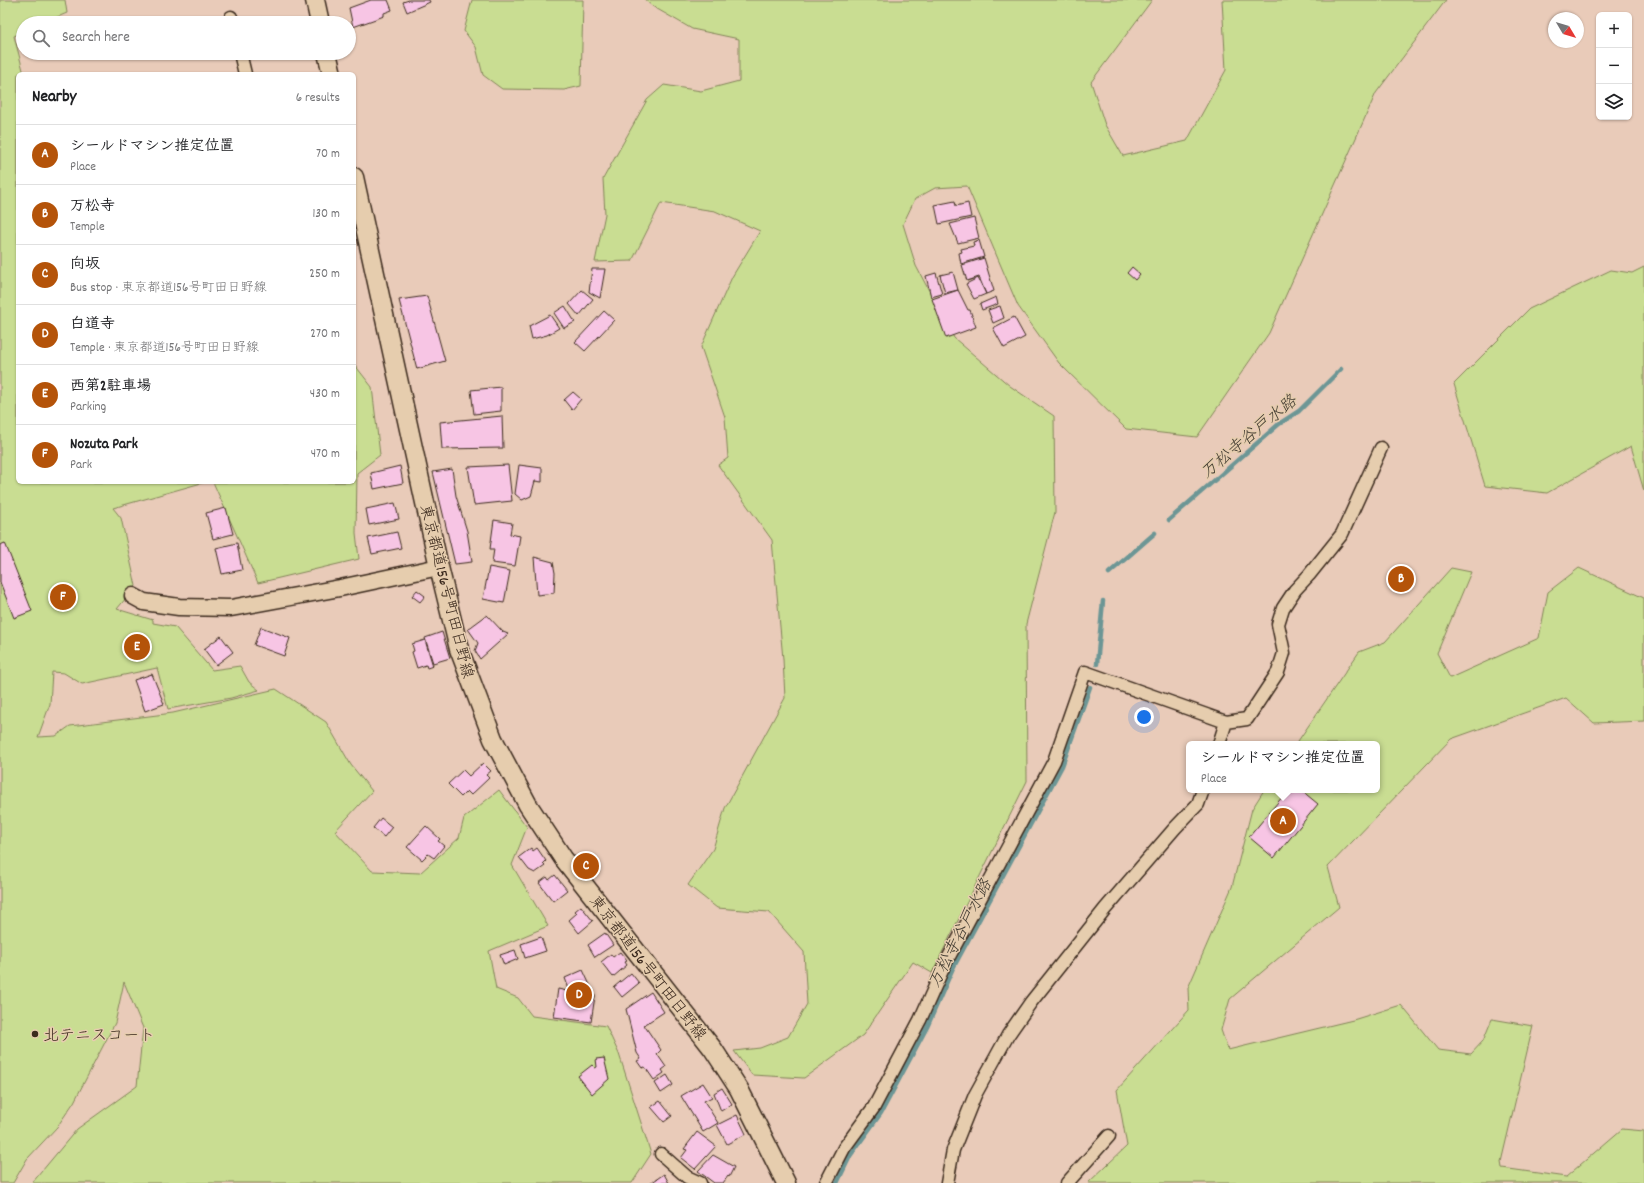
<!DOCTYPE html>
<meta charset="utf-8">
<style>
:root{--surface:#fff;--page:#f6f6f6;--text:#202124;--muted:#757577;--line:#e0e0e0;--accent:#b45309}
body{margin:0;font-family:Dekko,"Klee One",sans-serif;background:var(--page);color:var(--text)}
.controls{position:absolute;right:12px;top:12px;display:grid;overflow:hidden;border-radius:6px;box-shadow:0 1px 3px #0004}
.controls button{width:36px;height:36px;display:grid;place-items:center;padding:0;border:0;border-bottom:1px solid var(--line);background:var(--surface);color:var(--text);font:20px sans-serif}
.compass{position:absolute;left:1548px;top:12px;width:36px;height:36px;border-radius:50%;background:var(--surface);box-shadow:0 1px 3px #0004;rotate:128deg}
.you{position:absolute;left:1144px;top:717px;width:14px;height:14px;margin:-10px;border:3px solid #fff;border-radius:50%;background:#1a73e8;box-shadow:0 0 0 6px #1a73e833}
.badge{display:grid;place-items:center;width:26px;height:26px;border-radius:50%;background:var(--accent);color:#fff;font-size:13px;font-weight:700}
.pin{position:absolute;translate:-50% -50%;border:2px solid #fff;box-shadow:0 1px 4px #0006}
.popup{position:absolute;left:1186px;top:741px;width:194px;height:52px;box-sizing:border-box;display:grid;place-content:center;border-radius:6px;background:var(--surface);filter:drop-shadow(0 1px 3px #0005);font-size:13px;white-space:nowrap;color:var(--muted)}
.popup b{font-size:15px;color:var(--text)}
.popup::after{content:'';position:absolute;left:50%;top:100%;margin-left:-8px;border:8px solid transparent;border-top-color:var(--surface)}
.list{margin:0;padding:0;list-style:none}
h2{display:flex;justify-content:space-between;align-items:center;height:52px;margin:0;padding:0 16px;font-size:17px}
h2 small{font-size:13px;font-weight:400;color:var(--muted)}
.list li{display:grid;grid-template-columns:26px 1fr auto;gap:12px;align-items:center;box-sizing:border-box;height:60px;padding:0 16px;border-top:1px solid var(--line)}
.list b{display:block;font-size:15px;white-space:nowrap}
.list p{margin:0;font-size:13px;white-space:nowrap;color:var(--muted)}
.list em{font-size:13px;font-style:normal;color:var(--muted)}
.icon{flex:none;width:22px;height:22px;fill:none;stroke:currentColor;stroke-width:2;stroke-linecap:round;stroke-linejoin:round}
.map{position:relative;flex:none;width:1644px;height:1183px;overflow:hidden}
.search{position:absolute;background:var(--surface);box-shadow:0 1px 3px #0004;left:16px;top:16px;width:340px;height:44px;display:flex;align-items:center;gap:10px;box-sizing:border-box;padding:0 14px;border-radius:22px;color:var(--muted);font-size:15px}
.panel{position:absolute;background:var(--surface);box-shadow:0 1px 3px #0004;left:16px;top:72px;width:340px;height:412px;border-radius:6px}
.map>svg:first-child{display:block}
</style>
<div class="map">
<svg width="1644" height="1183" viewBox="0 0 1644 1183">
<rect width="100%" height="100%" fill="#e9cbb9"/>
<filter id="ink" filterUnits="userSpaceOnUse"><feTurbulence type="fractalNoise" baseFrequency=".025" numOctaves="2"/><feDisplacementMap in="SourceGraphic" scale="8" xChannelSelector="R" yChannelSelector="G"/><feConvolveMatrix kernelMatrix="1 2 1 2 8 2 1 2 1" color-interpolation-filters="sRGB"/></filter>
<g filter="url(#ink)">
<!-- green -->
<path fill="#c9dd92" stroke="#828458" d="M0 0H65L67 13 43 23H23V32L14 36 24 74H18V482H205L113 508 121 518 136 586 117 609 153 620V623L175 627 212 670 240 666 249 682 259 690 231 698 168 709 157 668 82 684 64 673 52 672 50 704 38 737 56 736 70 726 173 713 276 689 326 722 351 765 372 791 335 831 372 871 420 873 459 838 464 818 499 790 527 827 512 865 548 926 489 951 496 989 518 998 532 1016 606 1026 619 1054 651 1154 632 1183H32L77 1129 137 1086 143 1028 124 982 115 1023 74 1102 57 1127 27 1159 13 1183H0Z
M472 0H583L581 86 564 90 502 89 483 75 476 47 464 31Z
M645 0H1152L1091 82 1105 125 1123 156 1187 141 1226 70 1222 0H1446L1376 93 1269 333 1197 437 1126 429 1059 363 1018 306 967 186 935 188 915 199 903 224 916 266 954 338 1010 386 1054 416 1055 512 1026 624 1027 781 932 973 913 962 863 1035 804 1078 752 1075 734 1051 760 1048 788 1037 807 1004 804 952 769 912 717 908 688 885 713 849 725 808 785 698 783 659 772 540 718 465 728 458 725 417 701 347 732 277 760 231 715 211 661 203 632 261 595 262 605 214 603 179 647 100 664 85 701 91 739 81V39L692 29 652 6Z
M1644 267V491L1631 446 1547 493 1485 486 1454 384 1529 309 1611 270 1632 273Z
M354 364 372 387 380 455 357 473 356 533 359 559 258 583 213 482H354Z
M1451 568 1471 572 1437 653 1450 678 1539 638 1548 592 1579 568 1644 598V721L1594 723 1566 698 1451 739 1328 867 1339 907 1230 999 1221 1030 1228 1050 1353 1020 1401 1005 1438 1050 1471 1054 1483 1041 1492 1019 1533 1026 1501 1162 1502 1168 1566 1177 1622 1129 1644 1131V1183H1088L1127 1146 1117 1090 1189 1010 1188 988 1232 887 1252 809 1264 790H1377V744H1296L1359 652 1385 642Z"/>
<g fill="none" stroke-linecap="round" stroke-linejoin="round">
<!-- stream -->
<path stroke="#6c9695" stroke-width="4.5" d="M1169 520 1279 424 1299 411 1341 369
M1109 573 1155 533
M1097 664 1103 601
M837 1183 850 1156 881 1113 927 1027 952 970 1062 766 1090 687"/>
</g>
<!-- building -->
<path fill="#f7c5e4" stroke="#3b2a1e" d="M371 0H388L392 10 384 13V16L353 27 349 8Z
M409 0H429L430 2 407 12 403 2Z
M955 201 956 206 968 203 971 217 939 224 935 205Z
M974 218 979 238 958 243 950 224Z
M979 240 984 257 961 264 959 253 962 252 961 249 974 246 973 242Z
M984 258 994 291 986 294 979 277 967 281 962 265Z
M1132 267 1140 274 1135 280 1127 273Z
M592 269H605L600 298 589 292Z
M953 272 958 290 945 293 940 275Z
M936 273 942 294 931 297 926 276Z
M978 278 986 294 974 299 966 284Z
M582 290 593 299 579 316 569 304Z
M958 290 968 310H970L976 327 946 338 932 299Z
M427 296 445 361 417 369 399 300Z
M996 297 998 304 982 310 980 304Z
M565 306 575 322 564 328 554 313Z
M1000 306 1004 318 993 323 988 310Z
M604 311 614 320 585 351 575 342Z
M550 315 559 328 547 335 532 339 529 326Z
M1014 317 1025 337 1004 348 993 328Z
M501 387V411L474 414 471 390Z
M573 392 581 399 572 410 564 400Z
M502 416 503 448 442 449 440 422Z
M508 465 512 501 474 505 468 467Z
M519 465 542 468V482L535 481 531 496 522 500 515 494Z
M400 466 403 483 374 489 371 473Z
M452 469 456 496 467 531 472 562 455 564 433 472Z
M395 503 399 519 369 525 366 509Z
M226 508 233 534 213 539 206 513Z
M494 520 512 523 510 534 520 536 515 566 492 563 494 549H490Z
M397 532 401 548 372 554 368 538Z
M5 543 32 611 14 618 0 582V545Z
M237 543 242 570 222 574 216 548Z
M534 557 553 562 555 573 554 593 537 595Z
M489 567 510 571 504 603 483 599Z
M417 590 425 596 420 602 412 596Z
M487 615 503 632 508 634 480 659 475 651 478 643 468 629Z
M261 627 290 638 284 656 254 645Z
M442 632 450 658 433 663 425 638Z
M221 636 233 652 216 665 204 649Z
M425 640 433 666 427 668 426 665 417 668 412 652 414 651 412 644Z
M152 674 164 704 145 711 134 680Z
M483 763 491 771 486 775 489 778 471 795 467 791 461 797 448 784 463 770 469 776Z
M1288 790H1301L1318 804 1274 858 1249 837Z
M381 818 392 827 384 837 373 828Z
M426 826 440 839 438 841 444 846 434 858 428 854 422 860 407 847Z
M531 848 533 851 537 848 546 861 543 864 545 866 535 873 529 870 519 857Z
M555 875 567 890 553 901 539 883 547 877 549 880Z
M581 906 593 921 579 933 569 920 577 913 575 911Z
M605 933 613 945 595 957 588 945Z
M541 937 546 951 525 958 521 944Z
M515 950 518 959 504 965 500 955Z
M620 952 627 961 625 962 627 965 613 977 601 962 611 954 613 957Z
M583 970 595 996 591 1022 554 1017 558 989 567 991 569 989 565 978Z
M631 973 639 983 622 997 614 987Z
M651 992 664 1012 644 1025 661 1050 657 1054 666 1067 662 1070 664 1073 654 1080 645 1067 642 1068 637 1061 641 1059 637 1053 626 1009Z
M604 1058 609 1079 592 1094 578 1076 592 1065 595 1068 597 1067 596 1059Z
M667 1075 673 1085 661 1093 655 1083Z
M703 1083 712 1097 704 1101 718 1123 703 1132 681 1096Z
M722 1088 732 1104 721 1111 714 1093Z
M660 1101 672 1116 664 1122 651 1107Z
M737 1115 746 1134 727 1144 717 1125Z
M697 1132 716 1146 695 1169 681 1158 687 1150 684 1149Z
M713 1155 734 1167 729 1177 728 1176 723 1183H714L698 1171Z
M664 1174 669 1183H651Z"/>
<g fill="none" stroke-linecap="round" stroke-linejoin="round">
<defs>
<path id="minor" d="M231 17 233 23
M240 53 245 74
M1219 744 1226 722
M661 1154 687 1177 700 1183
M826 1183 844 1148 874 1107 920 1020 944 966 1054 761 1085 672 1226 722 1247 719 1278 672 1284 653 1278 624 1283 608 1295 590 1309 575 1342 534 1381 448
M947 1183 953 1150 975 1095 1008 1035 1031 1002 1105 909 1175 828 1198 804 1203 790
M1067 1183 1109 1136"/>
<path id="tertiary" d="M133 596 144 602 179 607 231 608 340 588 439 567"/>
<path id="secondary" d="M315 0 320 23
M327 53 332 74
M354 177 439 567 459 649 493 739 528 805 563 858 713 1049 739 1089 786 1183"/>
</defs>
<!-- minor casing -->
<use href="#minor" stroke="#3b2a1e" stroke-width="15"/>
<!-- tertiary casing -->
<use href="#tertiary" stroke="#3b2a1e" stroke-width="19"/>
<!-- secondary casing -->
<use href="#secondary" stroke="#3b2a1e" stroke-width="21"/>
<!-- minor -->
<use href="#minor" stroke="#e6cdae" stroke-width="12"/>
<!-- tertiary -->
<use href="#tertiary" stroke="#e6cdae" stroke-width="16"/>
<!-- secondary -->
<use href="#secondary" stroke="#e6cdae" stroke-width="18"/>
</g>
</g>
<!-- markers -->
<circle fill="#3b2a1e" stroke="#e6cdae" stroke-width="1.5" cx="35" cy="1034" r="4"/>
<g text-anchor="middle" stroke-width="3" stroke-linejoin="round" paint-order="stroke">
<!-- street labels -->
<g font-size="16" fill="#3b2a1e" stroke="#e6cdae">
<text transform="translate(448 591) rotate(76)" y="6">東京都道156号町田日野線</text>
<text transform="translate(649 967) rotate(52)" y="6">東京都道156号町田日野線</text>
</g>
<!-- poi labels -->
<g font-size="16" fill="#3b2a1e" stroke="#e6cdae" text-anchor="start">
<text x="43" y="1040">北テニスコート</text>
</g>
<!-- water labels -->
<g font-size="17" font-style="italic" fill="#433c32" stroke="#e6cdae">
<text transform="translate(1248 436) rotate(-40)" y="6">万松寺谷戸水路</text>
<text transform="translate(959 933) rotate(-63)" y="6">万松寺谷戸水路</text>
</g>
</g>
</svg>
<div class="controls">
<button>+</button>
<button>−</button>
<button><svg class="icon" aria-label="layers" viewBox="0 0 24 24"><path d="M12 4l9 5-9 5-9-5zM3 14l9 5 9-5"/></svg></button>
</div>
<svg class="compass" viewBox="-18 -18 36 36"><path d="M0-13l5 13h-10z" fill="#e53935"/><path d="M0 13l5-13h-10z" fill="#757577"/></svg>
<div class="you"></div>
<div class="pin badge" style="left:1283px;top:821px">A</div>
<div class="popup"><b>シールドマシン推定位置</b>Place</div>
<div class="pin badge" style="left:1401px;top:579px">B</div>
<div class="pin badge" style="left:586px;top:866px">C</div>
<div class="pin badge" style="left:579px;top:995px">D</div>
<div class="pin badge" style="left:137px;top:647px">E</div>
<div class="pin badge" style="left:63px;top:597px">F</div>
<div class="search"><svg class="icon" aria-label="search" viewBox="0 0 24 24"><circle cx="10" cy="10" r="6"/><path d="M15 15l6 6"/></svg>Search here</div>
<section class="panel">
<h2>Nearby<small>6 results</small></h2>
<ul class="list">
<li><span class="badge">A</span><div><b>シールドマシン推定位置</b><p>Place</p></div><em>70 m</em></li>
<li><span class="badge">B</span><div><b>万松寺</b><p>Temple</p></div><em>130 m</em></li>
<li><span class="badge">C</span><div><b>向坂</b><p>Bus stop · 東京都道156号町田日野線</p></div><em>250 m</em></li>
<li><span class="badge">D</span><div><b>白道寺</b><p>Temple · 東京都道156号町田日野線</p></div><em>270 m</em></li>
<li><span class="badge">E</span><div><b>西第2駐車場</b><p>Parking</p></div><em>430 m</em></li>
<li><span class="badge">F</span><div><b>Nozuta Park</b><p>Park</p></div><em>470 m</em></li>
</ul>
</section>
</div>
